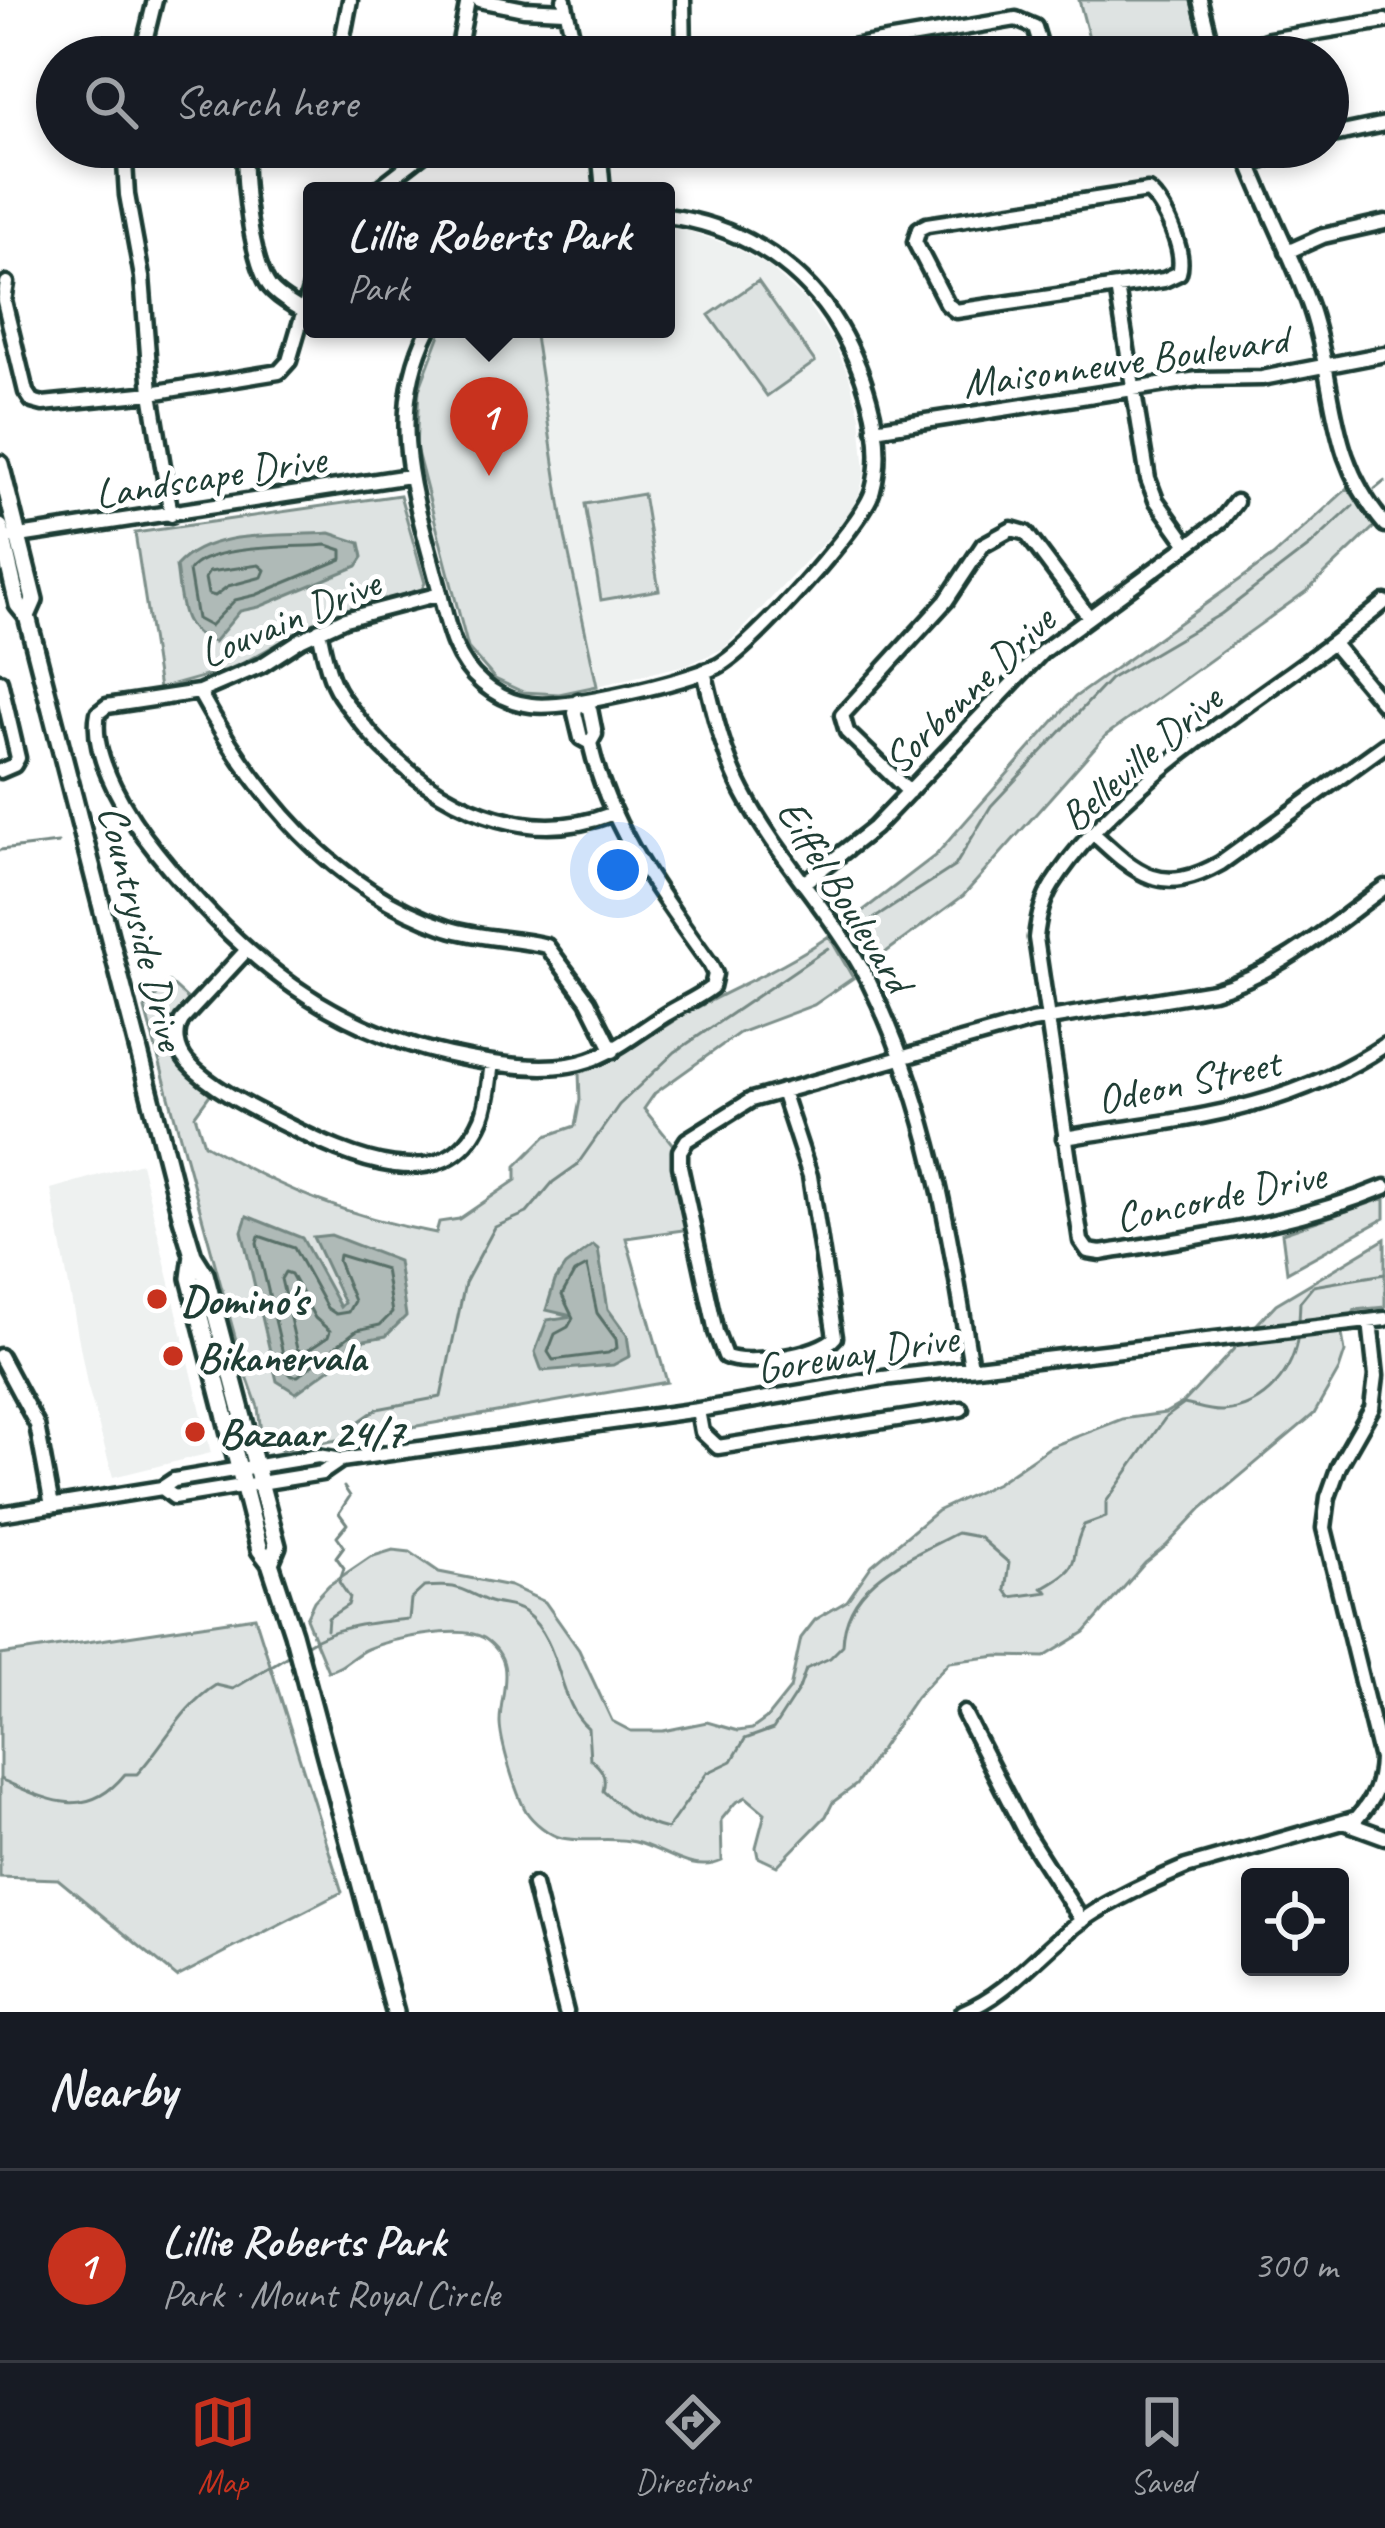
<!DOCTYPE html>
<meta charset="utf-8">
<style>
:root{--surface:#171b24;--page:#20242c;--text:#f1f3f6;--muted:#9ea1a6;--line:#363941;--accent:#c8321e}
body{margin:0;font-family:Caveat,sans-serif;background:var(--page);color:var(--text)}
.controls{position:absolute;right:36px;bottom:36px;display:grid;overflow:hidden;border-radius:12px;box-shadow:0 6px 18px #0003}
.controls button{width:108px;height:108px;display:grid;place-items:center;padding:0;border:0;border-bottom:3px solid var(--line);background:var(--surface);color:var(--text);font:60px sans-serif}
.you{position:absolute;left:618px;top:870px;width:42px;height:42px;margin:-30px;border:9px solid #fff;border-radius:50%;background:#1a73e8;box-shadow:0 0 0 18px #1a73e833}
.badge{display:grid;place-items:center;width:78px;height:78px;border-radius:50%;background:var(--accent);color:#fff;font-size:39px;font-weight:700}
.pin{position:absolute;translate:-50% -99px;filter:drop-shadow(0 3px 6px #0008)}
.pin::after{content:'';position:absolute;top:63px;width:42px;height:36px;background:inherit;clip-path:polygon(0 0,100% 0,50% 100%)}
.popup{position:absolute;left:303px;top:182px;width:372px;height:156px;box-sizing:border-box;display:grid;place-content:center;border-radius:12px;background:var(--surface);filter:drop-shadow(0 3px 9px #0005);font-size:39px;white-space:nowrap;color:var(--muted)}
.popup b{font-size:45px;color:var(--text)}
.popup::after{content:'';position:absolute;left:50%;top:100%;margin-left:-24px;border:24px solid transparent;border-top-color:var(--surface)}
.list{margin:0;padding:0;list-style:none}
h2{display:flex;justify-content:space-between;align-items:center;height:156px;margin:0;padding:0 48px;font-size:51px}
h2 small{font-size:39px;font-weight:400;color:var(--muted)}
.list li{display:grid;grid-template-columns:78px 1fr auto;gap:36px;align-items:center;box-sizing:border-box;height:192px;padding:0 48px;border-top:3px solid var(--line)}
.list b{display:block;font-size:45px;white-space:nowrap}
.list p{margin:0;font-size:39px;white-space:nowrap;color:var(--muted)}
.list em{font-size:39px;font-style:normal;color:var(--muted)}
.icon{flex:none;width:66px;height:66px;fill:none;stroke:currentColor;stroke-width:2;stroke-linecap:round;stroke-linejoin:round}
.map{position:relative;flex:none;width:1385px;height:2012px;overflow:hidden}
.search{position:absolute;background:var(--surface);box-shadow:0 6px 18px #0003;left:36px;right:36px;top:36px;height:132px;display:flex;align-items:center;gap:30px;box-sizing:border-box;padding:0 42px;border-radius:66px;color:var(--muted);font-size:45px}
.sheet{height:348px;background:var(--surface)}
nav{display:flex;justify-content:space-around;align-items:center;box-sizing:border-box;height:168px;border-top:3px solid var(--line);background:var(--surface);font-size:33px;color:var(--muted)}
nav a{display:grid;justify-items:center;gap:6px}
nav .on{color:var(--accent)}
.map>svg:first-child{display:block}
</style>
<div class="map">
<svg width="1385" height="2012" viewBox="0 0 1385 2012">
<rect width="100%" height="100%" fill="#fff"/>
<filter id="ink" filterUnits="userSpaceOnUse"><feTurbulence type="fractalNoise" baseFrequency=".00833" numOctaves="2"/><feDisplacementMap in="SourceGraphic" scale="24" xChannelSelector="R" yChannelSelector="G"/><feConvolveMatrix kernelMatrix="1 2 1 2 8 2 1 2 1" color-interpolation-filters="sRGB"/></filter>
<g filter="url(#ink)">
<!-- built -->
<path fill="#eef1f0" d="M666 228 689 231 734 247 768 266 805 300 833 341 849 376 860 416 865 472 859 495 845 520 723 649 689 664 597 686 565 536 534 329H666Z
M141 1163 211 1453 113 1477 87 1384 51 1189Z"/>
<!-- green -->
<path fill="#dee3e2" stroke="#7e908b" stroke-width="3" d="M1079 0H1191L1203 51 1193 57H1094Z
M758 281 815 362 767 396 709 315Z
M442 329H534L565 536 597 686 559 694 523 692 495 679 468 648 416 448 419 390Z
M1348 488 1374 527 1308 590 1106 735 963 896 871 963 847 923 936 855 1075 697 1273 556Z
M643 494 659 590 601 600 585 504Z
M400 495 425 583 422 589 324 618 234 668 159 689 135 533Z
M829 936 853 978 814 1005 739 1033 655 1093 644 1109 674 1146 673 1169 690 1229 626 1238 667 1382 281 1450 262 1442 258 1407 242 1362 145 1009 169 982 191 1002 171 1029 178 1061 214 1089 195 1115 204 1144C281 1189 348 1217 436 1233L439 1222 459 1219 516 1180V1166L546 1136 575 1126 580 1100 579 1072C621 1060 650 1034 687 1013 736 986 781 969 829 936Z
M1385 1198V1218L1287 1272 1282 1233Z
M1385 1239V1307L1355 1310 1342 1334 1345 1352 1339 1370 1314 1414 1202 1508 1166 1546 1145 1563 1085 1632 1044 1657 998 1656 949 1662 916 1697 856 1785 833 1802 826 1816 777 1866 758 1857 756 1847 765 1813 746 1797 735 1803 721 1820 722 1861C692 1875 664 1849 635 1842 611 1836 585 1843 562 1838 549 1835 533 1822 526 1811 516 1794 500 1741 500 1722 500 1691 519 1662 484 1638 462 1624 391 1639 367 1649 353 1655 343 1669 328 1671L306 1618 314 1601 329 1585 370 1557 393 1550 410 1552 439 1572 510 1586 545 1602 579 1650 612 1721 631 1731H663L707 1722 738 1731 752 1729 766 1719 790 1689 801 1638 815 1620 847 1601 872 1565 937 1511 997 1483 1050 1447 1122 1419 1165 1413 1184 1402 1276 1304Z
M255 1617 342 1892 177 1977 58 1879 0 1877V1655Z"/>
<!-- water -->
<path fill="#afbab7" stroke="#758883" stroke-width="3" d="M330 533 360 543 363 557 357 566 259 607 240 611 214 642C178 631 181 599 176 566 210 528 281 537 330 533Z
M247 1216 302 1238 340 1307 344 1303 313 1237 331 1235 398 1261 406 1316 386 1336 364 1340 357 1349 296 1393 277 1381 242 1231Z
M593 1245 598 1249 608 1309 627 1335 630 1356 613 1365 542 1371 535 1352 547 1320 572 1316 546 1310 555 1281 565 1266Z"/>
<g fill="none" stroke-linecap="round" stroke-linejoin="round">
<!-- shore -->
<path stroke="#596f68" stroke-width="3" d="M327 545 342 550V559L256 595 235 600 210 626 197 619 189 571C207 544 294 548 327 545Z
M259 565 265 570 262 577 228 586 215 596 208 594 205 578 209 572Z
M259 1236 294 1248 327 1308 336 1314 348 1312 354 1301 338 1261 339 1255 385 1269 392 1313 380 1325 357 1330 298 1376H292L287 1371 257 1243Z
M587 1266 597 1313 616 1339 617 1348 608 1353 553 1360 548 1352 555 1334 568 1327 573 1318 562 1295 574 1273Z
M285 1272 291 1274 315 1318 330 1331 328 1337 304 1353 297 1349 281 1279Z"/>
<!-- stream -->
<path stroke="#758883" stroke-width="3" d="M1375 489 1385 481
M0 850 58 843
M855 931 955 866 991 806 1110 679 1221 614 1311 545 1353 506
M1299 1322 1300 1302 1313 1286 1385 1274
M357 1423 377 1409 441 1397 465 1283 495 1227 527 1213 553 1182 577 1165 619 1105 675 1052 828 948
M327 1630 328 1618 348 1605 350 1598 339 1582 344 1568 336 1557 344 1546 337 1536 347 1524 339 1513 350 1496 344 1487
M304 1646C337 1625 370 1623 409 1619L411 1599 424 1587C458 1584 458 1588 487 1601 499 1606 514 1604 524 1612 564 1642 556 1702 588 1728L590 1759C602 1768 607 1776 603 1791 624 1811 638 1822 667 1829L707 1773 732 1761 745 1739 773 1729 799 1689 806 1669 830 1658 843 1645C845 1582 909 1558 957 1533L979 1537 1009 1563 1005 1590 1010 1597 1048 1592 1042 1588C1089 1562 1065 1563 1084 1525L1106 1517V1502L1166 1417 1184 1404C1195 1406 1211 1412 1223 1411 1265 1408 1295 1371 1298 1332
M0 1779C48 1800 86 1822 125 1774H137C164 1745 182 1706 216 1685L233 1689 291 1654"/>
<defs>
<path id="minor" d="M479 0 524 9 564 11
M564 0 577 57
M683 0 684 57
M1200 0 1214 57
M141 57 155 0
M339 57 350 0
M457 57 468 0
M792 57 1016 19 1035 27 1044 57
M1219 57 1269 40 1385 21
M50 99 57 100
M1328 136 1385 124
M124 147 127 195 142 277 151 393 171 515
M246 147C241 177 252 263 270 287 278 297 290 303 301 310
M599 147 603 191
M1243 147C1263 202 1292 254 1311 309 1338 390 1325 453 1385 525
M1250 166 1293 147
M375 191 432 147
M1148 191C1165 205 1186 252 1179 273L1164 280 956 311 947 304 915 242 919 229 927 225Z
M1287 252 1323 236 1385 222
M7 283 4 301 26 392 32 401 43 404 151 393 279 372 289 361 312 283
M1117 287 1148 479 1156 500 1188 545
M429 329C385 416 415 497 438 585 447 621 452 658 482 683 496 695 513 703 531 705 566 710 685 682 718 666 749 650 865 523 873 490 888 435 862 362 832 316 795 260 733 224 666 216
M874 429 1198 379 1262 378 1385 354
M13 537 409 476
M440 594 345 619 302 639 262 665 199 692 107 706 98 713C89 757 130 820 157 853 242 959 332 1034 469 1059 501 1065 537 1070 569 1065 608 1059 633 1035 665 1015 681 1005 698 998 712 987L715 974 710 964C660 893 610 830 590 743L595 734 590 709 578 701
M1385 602C1284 687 1122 774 1052 885 1042 901 1038 919 1036 938L1081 1241 1088 1251 1101 1253C1200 1236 1291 1226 1385 1187
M319 630C323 648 326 667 334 684 340 698 351 709 360 721 419 796 516 851 611 814
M1334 645 1385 706
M704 671C714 713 723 754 743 792 778 859 834 914 869 982 930 1104 950 1234 971 1367
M0 681 18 758 14 765 0 771
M199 692C255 794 332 889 447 928 480 939 514 938 547 946L588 1001 613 1051
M578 701 575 713 581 738 590 743
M909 792 847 732 842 715 946 601 983 545 1012 529 1026 533 1089 617
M1094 834C1138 875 1162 897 1221 863L1385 745
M805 882 874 828 1043 651 1221 521 1236 502
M245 952 182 1020C174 1033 177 1050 187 1062 211 1089 256 1110 288 1126 346 1155 446 1203 482 1118 489 1101 489 1081 492 1063
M782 1091 810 1176 835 1337C821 1355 745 1367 725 1356L716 1332 680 1166V1151L687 1140 751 1100 1032 1021 1213 991C1279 973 1331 926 1385 887
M1064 1138C1180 1119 1284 1113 1385 1045
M0 1356 37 1425 52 1506
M698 1410 702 1432 718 1447 961 1409
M162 1488 174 1497 322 1473 341 1460
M0 1514 162 1488 174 1480 318 1456 341 1460 698 1410 883 1378 1385 1319
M964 1713 1025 1832 1082 1921
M1344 1822 1385 1837
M534 1885 566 2012
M963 2012C1011 1993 1042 1948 1084 1919 1115 1898 1151 1882 1186 1867L1357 1818C1374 1799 1380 1784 1381 1759L1324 1528 1328 1497 1339 1466 1372 1408 1376 1376 1370 1321"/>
<path id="major" d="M0 464 34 600 27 616
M0 527 18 605 27 616 181 1215 193 1255 205 1274 277 1546 270 1563
M193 1255 190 1278 260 1550 270 1563 293 1633 395 2012"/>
</defs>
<!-- minor casing -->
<use href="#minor" stroke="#1f3d34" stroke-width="21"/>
<!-- major casing -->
<use href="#major" stroke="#1f3d34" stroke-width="24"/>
<!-- minor -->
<use href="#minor" stroke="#fff" stroke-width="12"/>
<!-- major -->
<use href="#major" stroke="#fff" stroke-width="15"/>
</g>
</g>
<!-- markers -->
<g fill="#c8321e" stroke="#fff" stroke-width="4.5">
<circle cx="157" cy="1299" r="12"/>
<circle cx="173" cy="1356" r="12"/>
<circle cx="195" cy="1432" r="12"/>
</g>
<g text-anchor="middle" stroke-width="10" stroke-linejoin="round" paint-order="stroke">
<!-- street labels -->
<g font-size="42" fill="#1f3d34" stroke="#fff">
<text transform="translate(1125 360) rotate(-8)" y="15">Maisonneuve Boulevard</text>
<text transform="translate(210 475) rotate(-9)" y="15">Landscape Drive</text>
<text transform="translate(289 617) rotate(-23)" y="15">Louvain Drive</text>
<text transform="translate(968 689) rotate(-44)" y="15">Sorbonne Drive</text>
<text transform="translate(1140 757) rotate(-41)" y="15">Belleville Drive</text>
<text transform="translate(846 895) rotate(58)" y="15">Eiffel Boulevard</text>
<text transform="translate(143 927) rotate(76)" y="15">Countryside Drive</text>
<text transform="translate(1188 1080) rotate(-12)" y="15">Odeon Street</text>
<text transform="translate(1220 1195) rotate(-12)" y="15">Concorde Drive</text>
<text transform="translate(857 1352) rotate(-9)" y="15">Goreway Drive</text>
</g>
<!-- poi labels -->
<g font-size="42" font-weight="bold" fill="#1f3d34" stroke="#fff" text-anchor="start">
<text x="181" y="1314">Domino's</text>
<text x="197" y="1371">Bikanervala</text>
<text x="219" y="1447">Bazaar 24/7</text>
</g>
</g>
</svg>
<div class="controls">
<button><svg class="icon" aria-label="locate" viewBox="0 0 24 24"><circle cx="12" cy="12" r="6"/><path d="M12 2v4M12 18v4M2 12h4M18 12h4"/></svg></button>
</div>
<div class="you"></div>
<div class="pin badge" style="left:489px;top:476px">1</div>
<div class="popup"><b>Lillie Roberts Park</b>Park</div>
<div class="search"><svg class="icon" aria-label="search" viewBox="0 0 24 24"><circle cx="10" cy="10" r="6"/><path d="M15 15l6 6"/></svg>Search here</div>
</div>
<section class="sheet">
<h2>Nearby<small></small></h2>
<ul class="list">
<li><span class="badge">1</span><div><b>Lillie Roberts Park</b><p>Park · Mount Royal Circle</p></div><em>300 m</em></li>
</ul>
</section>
<nav>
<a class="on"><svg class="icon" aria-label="map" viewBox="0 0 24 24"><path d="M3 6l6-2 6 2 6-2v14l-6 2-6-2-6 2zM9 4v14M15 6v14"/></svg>Map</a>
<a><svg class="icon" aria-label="directions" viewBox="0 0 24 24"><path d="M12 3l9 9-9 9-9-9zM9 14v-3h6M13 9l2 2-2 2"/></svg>Directions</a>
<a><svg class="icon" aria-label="saved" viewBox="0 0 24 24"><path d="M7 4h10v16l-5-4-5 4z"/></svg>Saved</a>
</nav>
